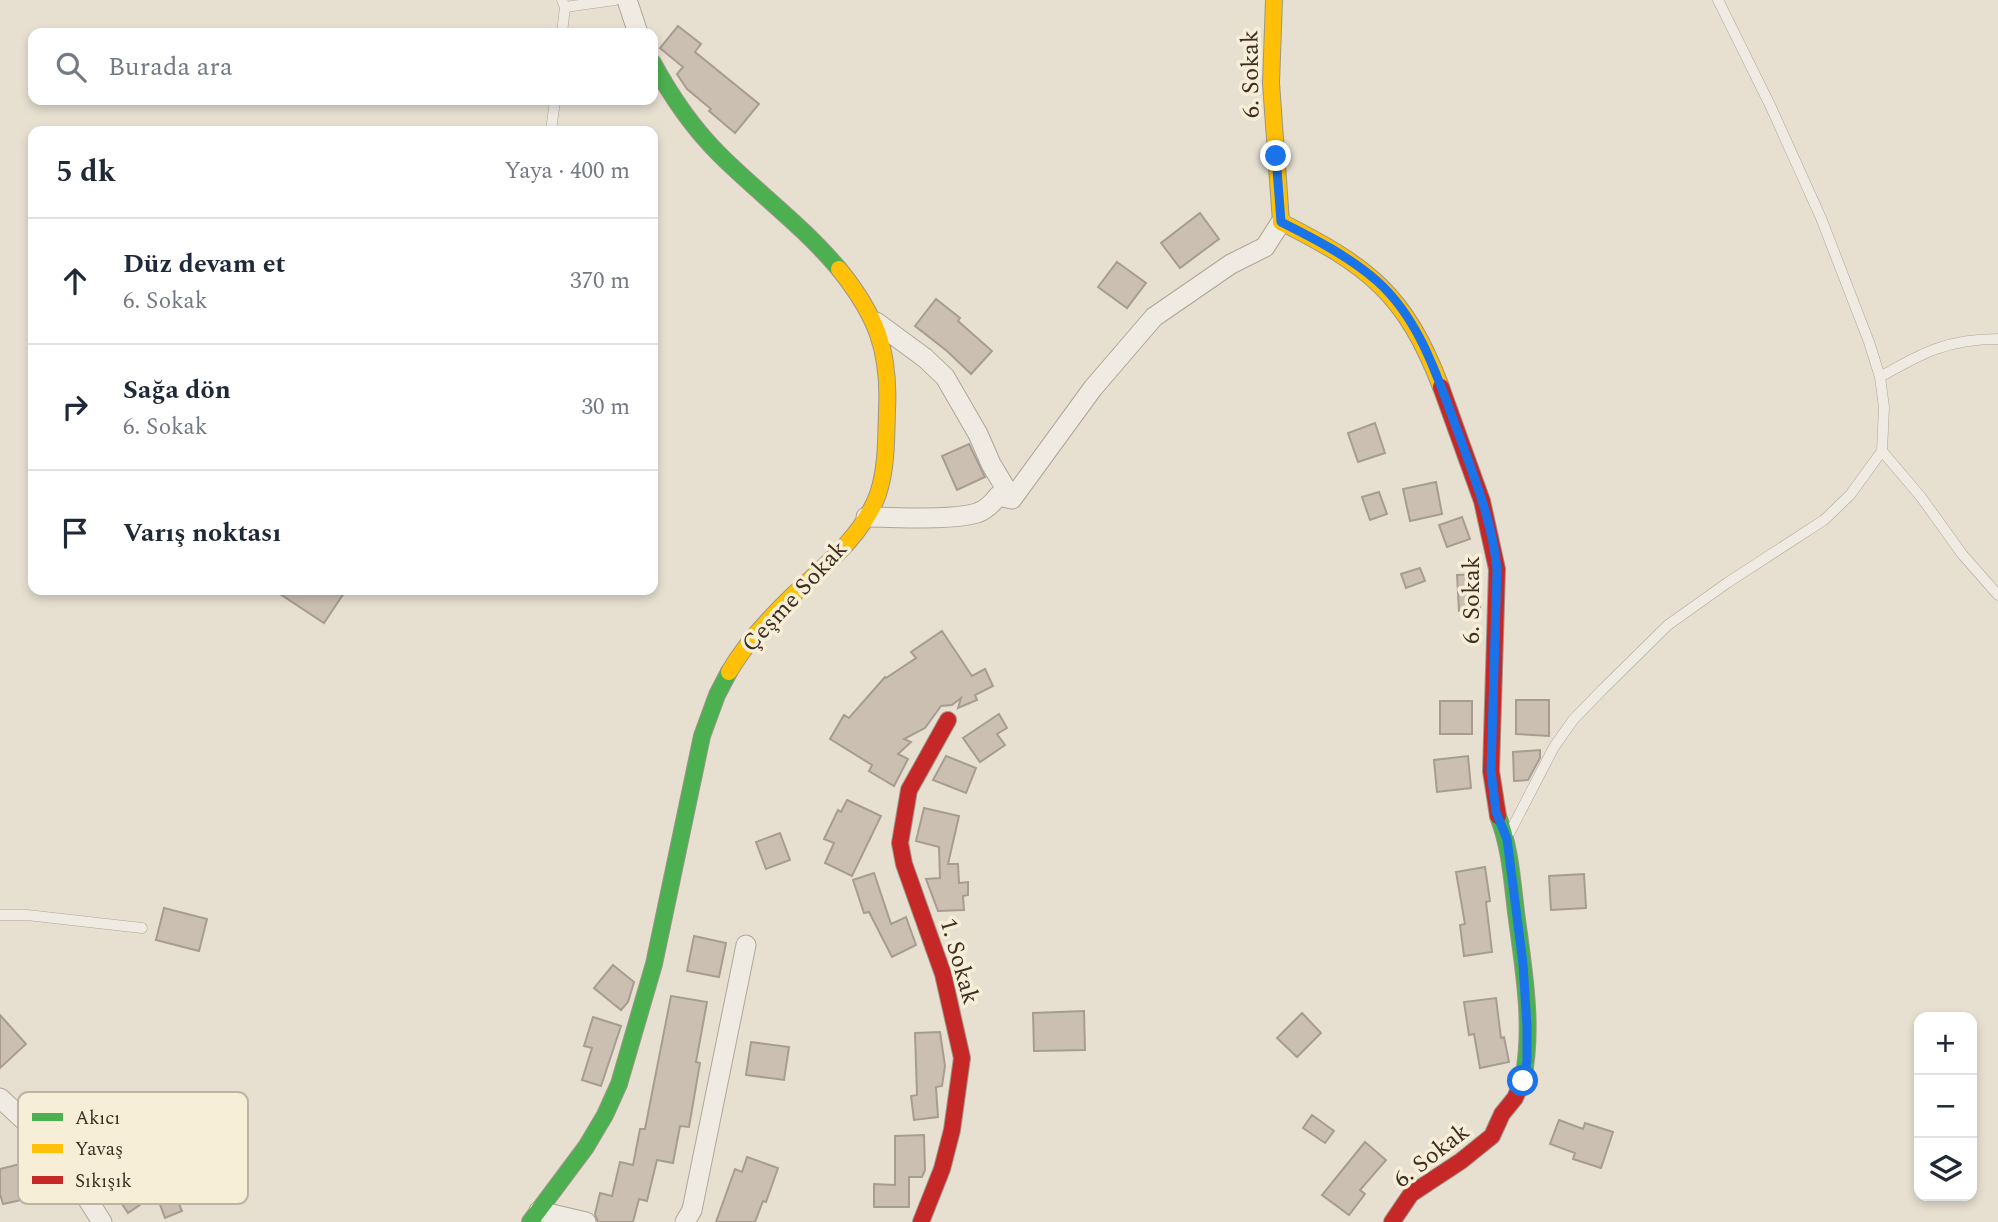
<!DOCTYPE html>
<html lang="tr">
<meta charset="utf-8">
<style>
:root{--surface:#fff;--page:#f2f2f3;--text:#1f2937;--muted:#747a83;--line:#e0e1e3}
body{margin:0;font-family:Spectral,serif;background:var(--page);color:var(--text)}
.controls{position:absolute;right:21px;bottom:21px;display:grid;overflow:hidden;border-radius:14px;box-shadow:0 4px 10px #0003}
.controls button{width:63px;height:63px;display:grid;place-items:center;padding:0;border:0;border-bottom:2px solid var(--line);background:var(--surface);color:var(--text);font:35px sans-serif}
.stop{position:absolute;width:21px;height:21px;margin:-16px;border:5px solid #1a73e8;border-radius:50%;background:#fff}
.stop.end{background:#1a73e8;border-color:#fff;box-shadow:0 2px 7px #0008}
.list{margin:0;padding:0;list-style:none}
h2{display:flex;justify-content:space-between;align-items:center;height:91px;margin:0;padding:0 28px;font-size:30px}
h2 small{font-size:23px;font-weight:400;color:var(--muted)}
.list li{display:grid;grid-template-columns:46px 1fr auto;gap:21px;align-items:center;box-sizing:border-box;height:126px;padding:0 28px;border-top:2px solid var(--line)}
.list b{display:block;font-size:26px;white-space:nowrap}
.list p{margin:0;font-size:23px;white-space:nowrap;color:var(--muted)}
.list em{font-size:23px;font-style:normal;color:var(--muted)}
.icon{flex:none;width:38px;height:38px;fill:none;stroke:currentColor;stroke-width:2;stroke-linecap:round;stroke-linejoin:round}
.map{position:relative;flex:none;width:1998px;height:1222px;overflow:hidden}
.search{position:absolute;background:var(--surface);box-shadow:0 4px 10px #0003;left:28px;top:28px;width:630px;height:77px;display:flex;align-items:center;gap:18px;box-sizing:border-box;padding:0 24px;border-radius:14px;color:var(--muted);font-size:26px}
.panel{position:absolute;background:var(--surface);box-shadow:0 4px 10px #0003;left:28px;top:126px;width:630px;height:469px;border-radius:14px}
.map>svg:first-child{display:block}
</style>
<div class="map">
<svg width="1998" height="1222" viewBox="0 0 1998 1222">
<rect width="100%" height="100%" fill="#e7e0d1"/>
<!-- building -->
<path fill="#cbbfb2" stroke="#a89c90" stroke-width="2" d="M678 26 701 44 695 52 759 104 735 133 709 111 711 109 687 89 677 74 683 67 660 48Z
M1200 213 1219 239 1180 268 1161 243Z
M1117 262 1146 283 1127 308 1098 287Z
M936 299 960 318 958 321 992 351 971 374 947 351 915 326Z
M1375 423 1385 453 1358 462 1348 433Z
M969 444 985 477 957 490 942 456Z
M1436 482 1442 514 1410 521 1403 489Z
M1379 492 1387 514 1370 520 1362 497Z
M1462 517 1470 539 1447 547 1439 525Z
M1420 568 1425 581 1406 588 1401 574Z
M1481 574 1480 609 1459 611 1457 575Z
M274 590H346L324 623Z
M942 631 972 676 985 669 993 686 975 695 977 700 958 708 961 698 952 705 941 706 925 728 904 739 911 742 898 754 908 759 894 786 869 771 872 765 830 739 844 715 849 718 885 677 886 678 916 658 911 652Z
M1516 700H1549V736L1516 734Z
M1440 701H1472V734H1440Z
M999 714 1007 728 997 734 1005 745 980 762 963 738Z
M1540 750V758L1528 780 1514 781 1513 752Z
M946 756 976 768 966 793 933 780Z
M1468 756 1471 788 1437 792 1434 760Z
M847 800 881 816 852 876 825 863 834 843 824 839 838 810 841 812Z
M924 808 959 816 948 864H958L959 883 968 882V895L963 896 964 910 938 911 926 879 940 878 939 847 916 841Z
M780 833 790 860 766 869 756 842Z
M1485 867 1490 901 1486 902 1492 952 1464 956 1460 925 1465 924 1456 872Z
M874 873 891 924 906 917 916 945 892 957 869 912 864 913 853 880Z
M1584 874 1586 908 1551 910 1549 876Z
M164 908 207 919 199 951 156 940Z
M694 936 726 943 719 977 687 971Z
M613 965 634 982 628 1002 621 1010 594 988Z
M671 996 707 1002 696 1062 700 1063 689 1127 680 1126 673 1163 657 1160 647 1201 639 1199 633 1222H598L595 1214 600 1193 612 1196 620 1162 633 1165 640 1129H645Z
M1496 998 1501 1038 1504 1037 1509 1062 1480 1068 1474 1034 1469 1035 1464 1002Z
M1084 1011 1085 1050 1034 1051 1033 1013Z
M1302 1013 1321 1033 1297 1057 1277 1038Z
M0 1015 26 1044 0 1068Z
M593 1017 621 1026 601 1086 582 1080 592 1048 584 1046Z
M940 1032 945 1066 942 1086 936 1087 938 1117 914 1120 911 1096 917 1095 915 1033Z
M751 1042 789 1047 784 1080 746 1075Z
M1312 1115 1334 1131 1325 1143 1303 1128Z
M1559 1120 1583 1129 1585 1123 1613 1132 1601 1168 1573 1159 1575 1153 1550 1144Z
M924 1135 925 1170 922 1177H909V1207H874V1184L895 1185V1136Z
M1365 1142 1386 1160 1360 1190 1365 1194 1349 1215 1322 1195Z
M148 1156 177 1199 182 1211 165 1218 156 1194 128 1213 112 1189H100Z
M747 1157 778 1168 766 1202 763 1201 755 1222H716L735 1169 742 1172Z
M40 1159 48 1194 3 1204 0 1194V1169Z"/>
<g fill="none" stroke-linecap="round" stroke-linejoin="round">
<defs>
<path id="lane" d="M562 0 565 7 615 0
M562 33 565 7
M551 131 555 100
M1880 377C1922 353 1947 339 1998 339
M1882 451 1921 497 1962 554 1998 595
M1510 832 1554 747 1573 720 1602 690 1668 625 1727 583 1824 520 1850 495 1882 451 1884 407 1880 377 1869 342 1821 218 1770 105 1718 0
M0 915H27L142 928"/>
<path id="street" d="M627 0 638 33
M1012 499 1093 388 1154 317 1231 264 1265 247 1281 222
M866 517C896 517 949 521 977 513 986 510 992 504 998 496L1012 499 991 464 978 434 945 377 925 358 876 322
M0 1098 41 1136 83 1192 102 1222
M539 1211 586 1222
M685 1222 692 1210 746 945"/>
<path id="fast" d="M653 63C671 96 692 127 719 154 758 193 803 226 839 269
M1498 816C1510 847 1512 879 1516 912 1523 966 1534 1025 1523 1079
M530 1222 586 1147 605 1115 619 1084 654 964 702 736 717 695 729 672"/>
<path id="slow" d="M1274 0 1271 83 1281 222C1368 266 1405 293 1441 387
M729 672C746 643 769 618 793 595 824 566 863 536 878 494 887 467 886 438 887 410 890 350 876 315 839 269"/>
<path id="jam" d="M1441 387 1482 501 1497 569 1491 771 1498 816
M921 1222 942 1169 952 1130 962 1058 943 974 904 864 900 843 909 790 948 720
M1392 1222 1411 1194 1461 1161 1492 1136 1502 1114 1515 1098 1523 1079"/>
</defs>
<!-- lane casing -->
<use href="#lane" stroke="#ada599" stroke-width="11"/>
<!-- street casing -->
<use href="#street" stroke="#ada599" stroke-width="21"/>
<!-- fast casing -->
<use href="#fast" stroke="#9c958a" stroke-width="18"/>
<!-- slow casing -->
<use href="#slow" stroke="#9c958a" stroke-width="18"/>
<!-- jam casing -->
<use href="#jam" stroke="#9c958a" stroke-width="18"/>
<!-- lane -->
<use href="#lane" stroke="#efebe3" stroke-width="10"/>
<!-- street -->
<use href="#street" stroke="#efebe3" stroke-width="19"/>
<!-- fast -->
<use href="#fast" stroke="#4caf50" stroke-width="16"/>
<!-- slow -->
<use href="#slow" stroke="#ffc107" stroke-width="16"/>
<!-- jam -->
<use href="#jam" stroke="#c62828" stroke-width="16"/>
</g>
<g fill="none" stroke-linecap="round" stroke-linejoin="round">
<!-- route -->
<path stroke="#1a73e8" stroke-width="9" d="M1276 156 1281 222C1313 238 1350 257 1377 281 1421 320 1439 382 1459 435 1475 480 1492 521 1497 569L1491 771 1496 812 1507 839 1523 964 1527 1026V1061L1523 1081"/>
</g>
<g text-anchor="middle" stroke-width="7" stroke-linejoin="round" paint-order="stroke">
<!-- street labels -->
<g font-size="24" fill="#3d2e20" stroke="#f7eed8">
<text transform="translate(1250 74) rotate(-91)" y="8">6. Sokak</text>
<text transform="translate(794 596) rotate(-47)" y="8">Çeşme Sokak</text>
<text transform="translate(1471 600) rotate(-90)" y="8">6. Sokak</text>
<text transform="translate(960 961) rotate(74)" y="8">1. Sokak</text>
<text transform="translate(1431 1155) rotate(-38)" y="8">6. Sokak</text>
</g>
</g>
<!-- legend -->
<rect x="18" y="1092" width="230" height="112" rx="10" fill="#f7eed8" stroke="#bfb4a1" stroke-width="2"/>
<rect x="32" y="1113" width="31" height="8" fill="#4caf50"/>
<rect x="32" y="1144" width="31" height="9" fill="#ffc107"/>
<rect x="32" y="1176" width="31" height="8" fill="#c62828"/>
<g font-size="19" fill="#3d2e20">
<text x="75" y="1124">Akıcı</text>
<text x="75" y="1155">Yavaş</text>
<text x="75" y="1187">Sıkışık</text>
</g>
</svg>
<div class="controls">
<button>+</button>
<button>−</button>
<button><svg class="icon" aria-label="layers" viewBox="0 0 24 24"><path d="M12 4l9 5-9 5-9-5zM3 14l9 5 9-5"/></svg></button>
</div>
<div class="stop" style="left:1523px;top:1081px"></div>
<div class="stop end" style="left:1276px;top:156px"></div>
<div class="search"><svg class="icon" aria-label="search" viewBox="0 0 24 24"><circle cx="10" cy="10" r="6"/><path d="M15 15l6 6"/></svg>Burada ara</div>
<section class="panel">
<h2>5 dk<small>Yaya · 400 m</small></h2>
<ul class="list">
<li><svg class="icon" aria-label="ahead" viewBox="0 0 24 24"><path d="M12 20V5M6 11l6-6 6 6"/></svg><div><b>Düz devam et</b><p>6. Sokak</p></div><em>370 m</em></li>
<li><svg class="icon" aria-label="right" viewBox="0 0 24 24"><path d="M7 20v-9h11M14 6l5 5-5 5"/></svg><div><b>Sağa dön</b><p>6. Sokak</p></div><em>30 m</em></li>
<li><svg class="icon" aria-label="arrive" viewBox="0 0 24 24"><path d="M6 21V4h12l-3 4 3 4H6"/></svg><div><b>Varış noktası</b></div></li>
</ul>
</section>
</div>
